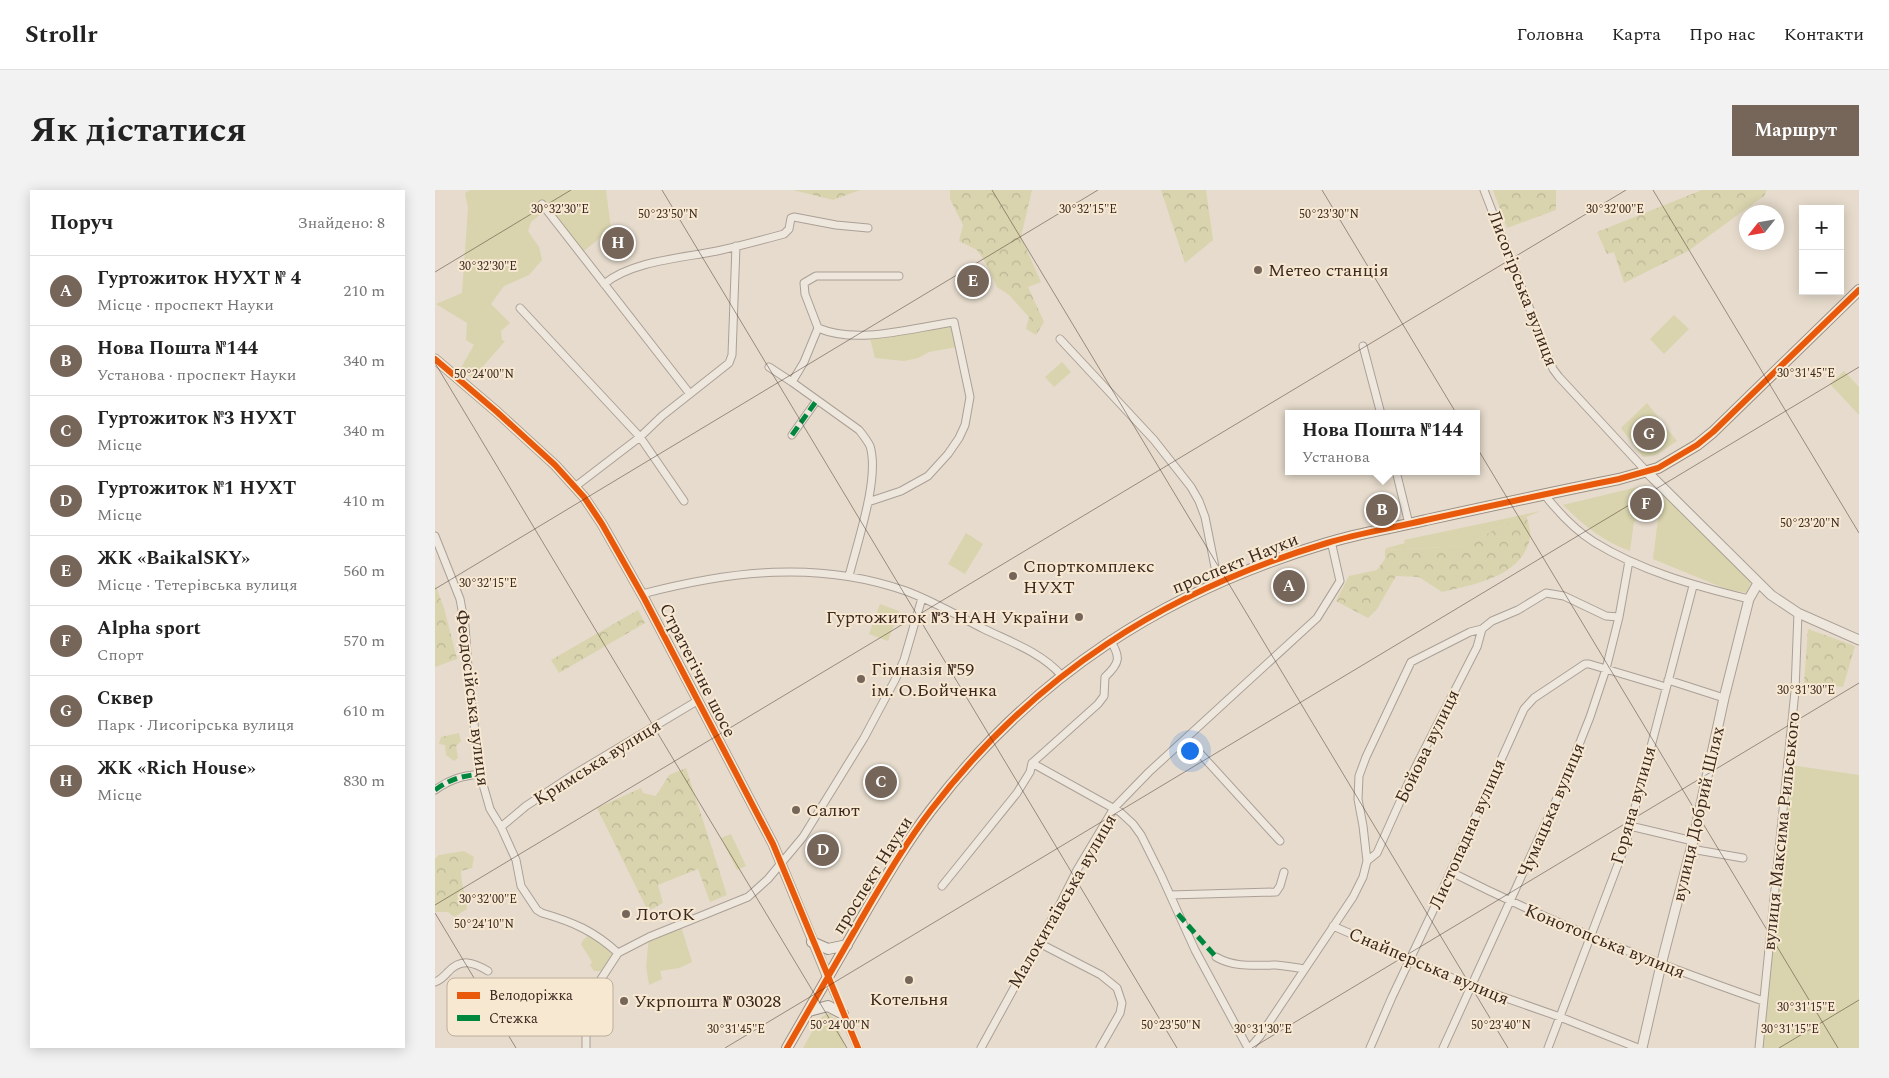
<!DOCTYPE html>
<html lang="uk">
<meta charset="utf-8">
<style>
:root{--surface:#fff;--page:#f2f2f2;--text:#222;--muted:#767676;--line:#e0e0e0;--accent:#76665a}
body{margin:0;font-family:Spectral,serif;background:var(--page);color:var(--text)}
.controls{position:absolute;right:15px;top:15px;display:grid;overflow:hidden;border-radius:0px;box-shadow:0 2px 12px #0003}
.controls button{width:45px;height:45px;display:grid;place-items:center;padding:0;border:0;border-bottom:1px solid var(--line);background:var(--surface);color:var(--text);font:25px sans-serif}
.compass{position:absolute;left:1304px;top:15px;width:45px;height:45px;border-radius:50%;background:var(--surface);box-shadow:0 2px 12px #0003;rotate:239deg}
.you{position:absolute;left:754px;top:560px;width:18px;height:18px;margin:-12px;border:4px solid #fff;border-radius:50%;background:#1a73e8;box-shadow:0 0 0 8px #1a73e833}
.badge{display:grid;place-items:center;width:32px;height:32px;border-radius:50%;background:var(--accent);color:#fff;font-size:16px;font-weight:700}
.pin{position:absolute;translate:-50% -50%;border:2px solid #fff;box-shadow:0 1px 5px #0006}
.popup{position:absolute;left:850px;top:220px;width:195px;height:65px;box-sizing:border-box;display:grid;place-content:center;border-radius:0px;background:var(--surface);filter:drop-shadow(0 1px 4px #0005);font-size:16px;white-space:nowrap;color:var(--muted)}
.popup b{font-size:19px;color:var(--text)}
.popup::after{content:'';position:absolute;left:50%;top:100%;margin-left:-10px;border:10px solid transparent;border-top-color:var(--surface)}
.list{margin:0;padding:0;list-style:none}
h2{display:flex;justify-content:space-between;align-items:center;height:65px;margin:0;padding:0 20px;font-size:21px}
h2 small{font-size:16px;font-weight:400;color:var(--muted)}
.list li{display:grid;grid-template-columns:32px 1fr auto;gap:15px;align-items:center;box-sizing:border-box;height:70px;padding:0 20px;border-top:1px solid var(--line)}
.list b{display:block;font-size:19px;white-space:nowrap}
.list p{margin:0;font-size:16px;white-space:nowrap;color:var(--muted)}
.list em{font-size:16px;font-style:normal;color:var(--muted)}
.map{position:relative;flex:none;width:1424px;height:858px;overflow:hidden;border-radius:0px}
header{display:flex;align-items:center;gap:30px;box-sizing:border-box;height:70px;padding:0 25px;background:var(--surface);border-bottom:1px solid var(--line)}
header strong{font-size:24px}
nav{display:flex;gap:28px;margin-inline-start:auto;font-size:18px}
.intro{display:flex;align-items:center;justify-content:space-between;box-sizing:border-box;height:120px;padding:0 30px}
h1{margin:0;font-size:35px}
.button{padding:12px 22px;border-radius:0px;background:var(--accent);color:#fff;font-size:18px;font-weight:700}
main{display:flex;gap:30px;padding:0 30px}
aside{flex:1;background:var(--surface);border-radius:0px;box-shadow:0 2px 12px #0003}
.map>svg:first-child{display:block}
</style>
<header>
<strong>Strollr</strong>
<nav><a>Головна</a><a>Карта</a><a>Про нас</a><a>Контакти</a></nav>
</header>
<div class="intro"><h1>Як дістатися</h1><a class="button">Маршрут</a></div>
<main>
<aside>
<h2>Поруч<small>Знайдено: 8</small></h2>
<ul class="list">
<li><span class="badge">A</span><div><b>Гуртожиток НУХТ № 4</b><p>Місце · проспект Науки</p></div><em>210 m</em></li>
<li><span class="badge">B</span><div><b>Нова Пошта №144</b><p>Установа · проспект Науки</p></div><em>340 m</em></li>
<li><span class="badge">C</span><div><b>Гуртожиток №3 НУХТ</b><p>Місце</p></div><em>340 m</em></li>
<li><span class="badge">D</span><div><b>Гуртожиток №1 НУХТ</b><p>Місце</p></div><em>410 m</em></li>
<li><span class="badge">E</span><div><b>ЖК «BaikalSKY»</b><p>Місце · Тетерівська вулиця</p></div><em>560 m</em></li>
<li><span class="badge">F</span><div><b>Alpha sport</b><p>Спорт</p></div><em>570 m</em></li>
<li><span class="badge">G</span><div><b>Сквер</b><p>Парк · Лисогірська вулиця</p></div><em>610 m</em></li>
<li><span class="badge">H</span><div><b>ЖК «Rich House»</b><p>Місце</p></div><em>830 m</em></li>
</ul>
</aside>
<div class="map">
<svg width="1424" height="858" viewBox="0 0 1424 858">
<defs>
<pattern id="forest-crowns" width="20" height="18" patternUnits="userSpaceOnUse" patternTransform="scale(1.25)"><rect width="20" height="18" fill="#d9d4ae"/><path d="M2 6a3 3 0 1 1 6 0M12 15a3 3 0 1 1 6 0" fill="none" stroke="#bbb695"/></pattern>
</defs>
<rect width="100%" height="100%" fill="#e6dbcc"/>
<!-- green -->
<path fill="#d9d4ae" d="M35 0H171L176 39 149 61 113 18 96 32 93 41 104 57 107 70 94 85 69 96 56 114 75 133 66 141 67 150 70 151 37 189 26 178 39 155 31 150 32 133 1 114 27 103 33 18 30 3Z
M1239 125 1254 139 1229 164 1215 149Z
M517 134 522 157 494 162 483 168 469 171 440 168 435 148Z
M627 172 636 182 619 197 610 187Z
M1409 181 1424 197V225L1395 194Z
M1212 213 1242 251 1221 265 1208 267 1186 238Z
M1211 295V301L1204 302 1201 331 1199 332 1195 361C1168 351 1148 335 1128 315Z
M1228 301 1316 392 1312 403 1291 399 1218 369 1226 306Z
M1106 321 1059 340 1031 356 950 360 952 358 970 353 969 350Z
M531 343 548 354 530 384 513 374Z
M445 414 464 421 453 451 434 444Z
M1355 575 1424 585V858H1326Z
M296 644 311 676 302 680 286 648Z
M245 733 257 772 244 778 225 781 227 789 214 795 211 776 214 747Z
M157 742 183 763 170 781H159L155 775 157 772 146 754 149 749Z
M391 824H395L400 829 411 858H368L384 829Z"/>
<!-- forest -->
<path fill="url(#forest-crowns)" d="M358 0H425L398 10Z
M515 0H597L586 47 606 92 593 97 609 132 601 145 591 139 594 127 574 105 562 97 549 70 542 60 524 51 528 35 515 9Z
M726 0H771L778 50 750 73Z
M1058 0H1121V20L1072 38Z
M1267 0H1332L1329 6 1253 61 1189 93 1179 62 1172 64 1162 42Z
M1091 325C1093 332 1096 342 1095 348 1087 387 1039 394 1007 402L984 387 961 386 942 419 933 428 901 411 914 386 942 380 950 369V360L1031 356 1059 340Z
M0 394 9 418 22 469 0 477Z
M203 420 210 433 124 483 116 470Z
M1373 439 1420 456 1408 497 1369 493Z
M24 543 26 551 21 556 23 568 19 571 11 565 10 555 4 554 6 547Z
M251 578 292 705 275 712 263 679 223 695 228 713 213 721 162 618 206 598 208 603 221 606 234 585Z
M29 661 39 667 37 678 26 681C26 694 31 706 32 719L19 727 13 722H0V669L4 665Z"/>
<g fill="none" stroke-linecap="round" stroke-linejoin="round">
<defs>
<path id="minor" d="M1049 0 1118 179 1124 187 1212 282
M107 14 255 204
M169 94C197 71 247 68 282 61 305 56 327 50 349 44L354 39 356 28 359 27 401 35 433 38
M85 118 205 247 249 311
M383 138C423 155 476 138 519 132L535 207 530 235 524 248 513 264 493 286 466 301 433 312
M625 149 719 250 756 297 764 311 770 327 783 392
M928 156 946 224
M334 177 357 192 424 240C428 245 432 250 435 256 445 288 422 353 414 386
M357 192 369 172 383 138 370 104 369 93 381 86H464
M357 245 382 210
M961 281 974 334
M141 296 205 247 227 226 294 173 297 165 301 56
M1109 304C1123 322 1140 340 1159 352 1206 381 1260 396 1314 409
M0 346 25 409 30 436 34 491 45 584 55 619 66 637 81 670 86 696 102 720 107 723C138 732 159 741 183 763
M207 404C295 381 383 370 471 401 498 411 523 426 549 439 576 452 607 463 626 485
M1233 490 1289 508
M751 548 845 651
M597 573 685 622 698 634 706 645 726 685 760 760 813 858
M0 600C15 589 27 586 45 584
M1195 636 1258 651
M66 637 91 616 138 585 262 511
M1256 659 1308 668
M932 671 942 663 980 578 1042 457 1047 439
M1016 682C1118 734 1220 773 1328 811
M507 696 582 603 595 582 597 573 663 514 669 506 670 487C685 473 686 467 675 450
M735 705 841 702 845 696 849 682
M898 736 1031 794 1125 827 1203 858
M604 753 666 785 682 798 687 813 685 823 665 858
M781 767C800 778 820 775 841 775 850 776 859 777 869 779
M393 788 423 858
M0 792C6 790 9 786 13 782 26 768 38 772 53 781
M151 858V819L155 806 183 763 214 747 313 707 333 689 368 647 429 548 460 490 469 470 487 408
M546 858 623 718 642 680 679 618 714 582 882 428 905 391 896 351
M815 858 825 846 918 707 928 687 932 671 928 636 923 609 924 586 931 567 976 472 1035 442 1047 439 1057 431 1083 420 1111 403 1129 406 1171 426 1184 427
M935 858 957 807 996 725 1089 519 1099 508 1150 474H1154L1231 497
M1008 858 1128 595 1155 527 1171 479 1184 427 1194 371
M1113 858 1190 656 1258 396
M1324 858 1360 501 1363 423"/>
<path id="tertiary" d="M0 169 62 222 120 275 149 307 167 334 209 408 338 654 393 788
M1212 282 1336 405 1363 423 1424 450
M1207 858 1226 775 1258 651 1289 508 1314 409 1323 393"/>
<path id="secondary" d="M377 752 393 759 412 755
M374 821 393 816 408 824
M352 858C380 810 407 762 435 714 454 682 473 650 496 620 599 485 730 401 892 353 924 343 958 338 991 330 1055 316 1119 302 1184 289L1223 278 1262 255 1278 242 1424 100"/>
</defs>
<!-- minor casing -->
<use href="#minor" stroke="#aba096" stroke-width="9"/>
<!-- tertiary casing -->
<use href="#tertiary" stroke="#aba096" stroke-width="11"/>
<!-- secondary casing -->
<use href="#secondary" stroke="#9b9085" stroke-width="12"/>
<!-- minor -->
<use href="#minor" stroke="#eee7de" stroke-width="7"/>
<!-- tertiary -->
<use href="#tertiary" stroke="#eee7de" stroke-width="9"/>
<!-- secondary -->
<use href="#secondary" stroke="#eee7de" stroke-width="10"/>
<!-- quiet -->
<path stroke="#00873e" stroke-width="5" stroke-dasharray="10 5" stroke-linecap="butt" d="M357 245 382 210
M0 600C15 589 27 586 45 584
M743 724 781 767"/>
<defs>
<path id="cycleway" d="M0 169 62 222 120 275 149 307 167 334 209 408 338 654 423 858
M352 858C380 810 407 762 435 714 454 682 473 650 496 620 599 485 730 401 892 353 924 343 958 338 991 330 1055 316 1119 302 1184 289L1223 278 1262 255 1278 242 1424 100"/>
</defs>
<!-- cycleway casing -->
<use href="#cycleway" stroke="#f7e8d2" stroke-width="9"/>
<!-- cycleway -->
<use href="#cycleway" stroke="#e8590c" stroke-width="6"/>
</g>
<!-- ticks -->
<path fill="none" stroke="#3a271d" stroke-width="1" stroke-opacity="0.45" d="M227 0 742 858M557 0 1073 858M887 0 1403 858M1218 0 1424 343M0 82 136 0M0 173 412 858M0 399 663 0M0 715 1191 0M0 723 81 858M290 858 1424 177M817 858 1424 493M1344 858 1424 810"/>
<!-- markers -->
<g fill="#76665a" stroke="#f7e8d2" stroke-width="2">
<circle cx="823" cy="80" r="5"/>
<circle cx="578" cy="386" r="5"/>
<circle cx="644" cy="427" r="5"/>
<circle cx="426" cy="489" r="5"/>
<circle cx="361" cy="620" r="5"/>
<circle cx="191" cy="724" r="5"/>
<circle cx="474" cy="790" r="5"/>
<circle cx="189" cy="811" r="5"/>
</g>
<g text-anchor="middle" stroke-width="4" stroke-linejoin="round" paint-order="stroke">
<!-- poi labels -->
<g font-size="18" fill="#3a271d" stroke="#f7e8d2" text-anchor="start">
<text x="833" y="86">Метео станція</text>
<text x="588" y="382">Спорткомплекс<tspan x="588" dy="21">НУХТ</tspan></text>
<text x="634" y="433" text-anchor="end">Гуртожиток №3 НАН України</text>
<text x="436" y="485">Гімназія №59<tspan x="436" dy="21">ім. О.Бойченка</tspan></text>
<text x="371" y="626">Салют</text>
<text x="201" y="730">ЛотОК</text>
<text x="474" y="815" text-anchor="middle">Котельня</text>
<text x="199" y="817">Укрпошта № 03028</text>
</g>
<!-- street labels -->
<g font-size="18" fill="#3a271d" stroke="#f7e8d2">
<text transform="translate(1088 98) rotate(69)" y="6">Лисогірська вулиця</text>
<text transform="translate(800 373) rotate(-22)" y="6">проспект Науки</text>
<text transform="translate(263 480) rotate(63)" y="6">Стратегічне шосе</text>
<text transform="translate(38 508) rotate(83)" y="6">Феодосійська вулиця</text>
<text transform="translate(992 556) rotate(-64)" y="6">Бойова вулиця</text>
<text transform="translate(162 572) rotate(-32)" y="6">Кримська вулиця</text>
<text transform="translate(1198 615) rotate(-74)" y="6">Горяна вулиця</text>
<text transform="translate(1116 620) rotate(-67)" y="6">Чумацька вулиця</text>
<text transform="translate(1263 624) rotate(-77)" y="6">вулиця Добрий Шлях</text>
<text transform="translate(1346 641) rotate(-84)" y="6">вулиця Максима Рильського</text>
<text transform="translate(1032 644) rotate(-66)" y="6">Листопадна вулиця</text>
<text transform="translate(437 685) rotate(-58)" y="6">проспект Науки</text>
<text transform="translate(627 711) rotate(-60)" y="6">Малокитаївська вулиця</text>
<text transform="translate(1170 751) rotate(22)" y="6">Конотопська вулиця</text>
<text transform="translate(994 776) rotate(23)" y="6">Снайперська вулиця</text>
</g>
</g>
<!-- legend -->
<rect x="12" y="788" width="166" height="58" rx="8" fill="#f7e8d2" stroke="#beae9c" stroke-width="1"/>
<rect x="22" y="802" width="23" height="7" fill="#e8590c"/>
<rect x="22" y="825" width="23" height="6" fill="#00873e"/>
<g font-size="14" fill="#3a271d">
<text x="54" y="810">Велодоріжка</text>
<text x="54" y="833">Стежка</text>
</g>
<g font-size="12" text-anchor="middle" fill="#3a271d" stroke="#f7e8d2" stroke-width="4" stroke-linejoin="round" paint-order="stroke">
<text x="125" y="23">30°32'30"E</text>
<text x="653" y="23">30°32'15"E</text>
<text x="1180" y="23">30°32'00"E</text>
<text x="233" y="28">50°23'50"N</text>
<text x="894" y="28">50°23'30"N</text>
<text x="53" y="80">30°32'30"E</text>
<text x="1371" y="187">30°31'45"E</text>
<text x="49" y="188">50°24'00"N</text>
<text x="1375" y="337">50°23'20"N</text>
<text x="53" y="397">30°32'15"E</text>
<text x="1371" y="504">30°31'30"E</text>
<text x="53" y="713">30°32'00"E</text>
<text x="49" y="738">50°24'10"N</text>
<text x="1371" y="821">30°31'15"E</text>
<text x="405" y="839">50°24'00"N</text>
<text x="736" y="839">50°23'50"N</text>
<text x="1066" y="839">50°23'40"N</text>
<text x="301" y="843">30°31'45"E</text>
<text x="828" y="843">30°31'30"E</text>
<text x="1355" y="843">30°31'15"E</text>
</g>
</svg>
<div class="controls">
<button>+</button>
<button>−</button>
</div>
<svg class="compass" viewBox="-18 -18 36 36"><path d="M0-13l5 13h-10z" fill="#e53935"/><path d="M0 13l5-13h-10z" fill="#767676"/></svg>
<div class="you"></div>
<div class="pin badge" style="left:854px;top:396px">A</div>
<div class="pin badge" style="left:947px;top:320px">B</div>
<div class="popup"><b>Нова Пошта №144</b>Установа</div>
<div class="pin badge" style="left:446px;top:592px">C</div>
<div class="pin badge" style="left:388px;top:660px">D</div>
<div class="pin badge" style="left:538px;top:91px">E</div>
<div class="pin badge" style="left:1211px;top:314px">F</div>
<div class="pin badge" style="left:1214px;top:244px">G</div>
<div class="pin badge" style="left:183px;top:53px">H</div>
</div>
</main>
